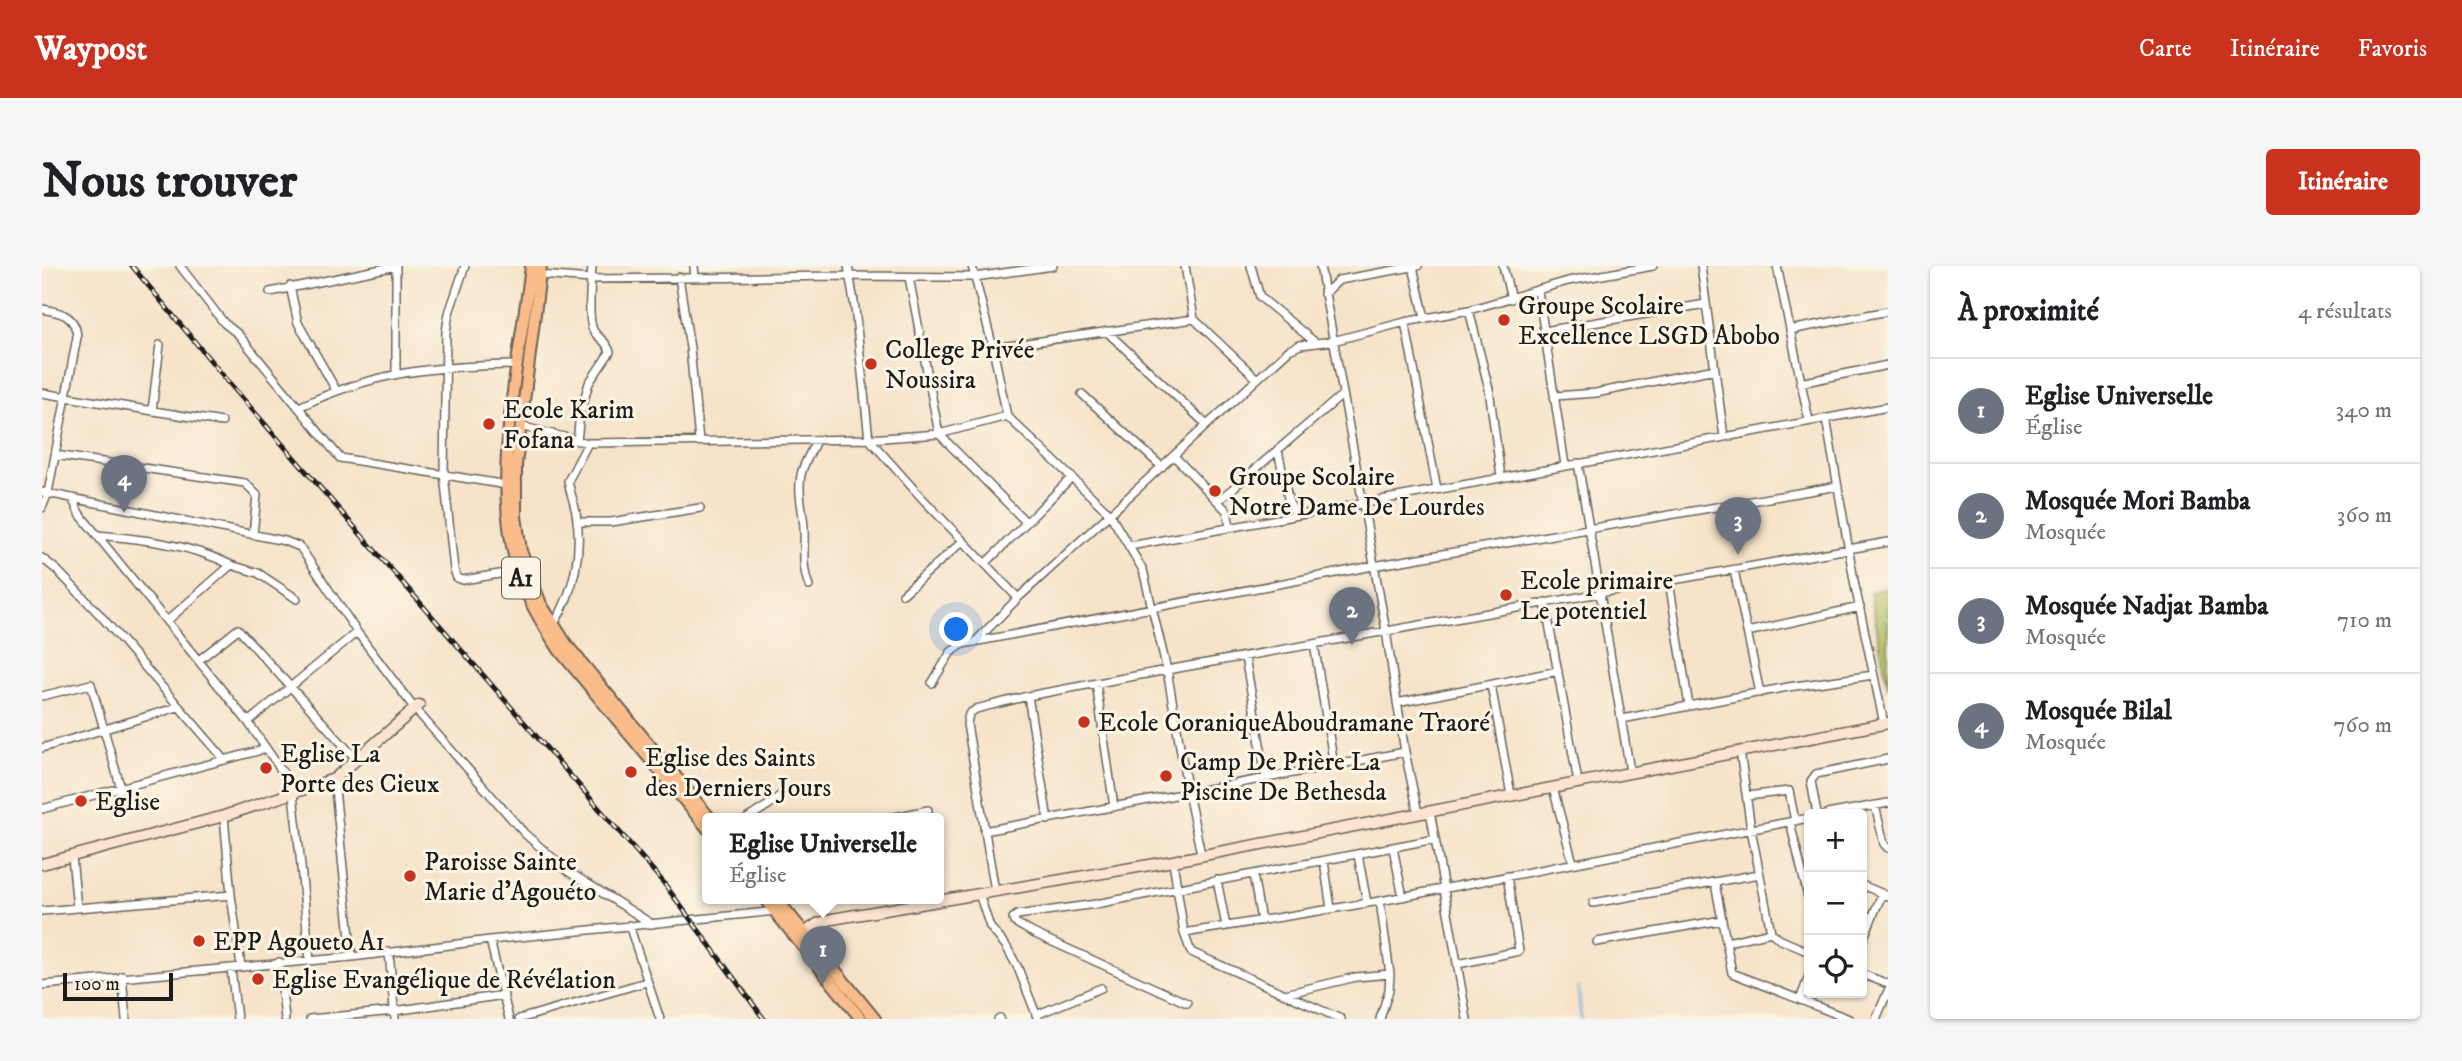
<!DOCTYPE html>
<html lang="fr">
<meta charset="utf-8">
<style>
:root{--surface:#fff;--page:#f6f6f6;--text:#202124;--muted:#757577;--line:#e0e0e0;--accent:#c8321e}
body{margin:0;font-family:"IM FELL DW Pica",serif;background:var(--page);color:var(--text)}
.controls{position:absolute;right:21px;bottom:21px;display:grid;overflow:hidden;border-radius:7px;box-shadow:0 2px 5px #0004}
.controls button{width:63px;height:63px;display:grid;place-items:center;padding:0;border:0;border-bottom:2px solid var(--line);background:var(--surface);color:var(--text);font:35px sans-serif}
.scale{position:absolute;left:21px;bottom:18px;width:110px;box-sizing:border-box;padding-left:7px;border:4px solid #1c1c1c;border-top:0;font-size:19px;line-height:24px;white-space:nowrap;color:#1c1c1c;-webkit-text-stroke:5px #fcf5e5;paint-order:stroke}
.you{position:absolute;left:915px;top:364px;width:24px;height:24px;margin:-18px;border:5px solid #fff;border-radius:50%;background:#1a73e8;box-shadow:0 0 0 10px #1a73e833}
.badge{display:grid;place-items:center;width:46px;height:46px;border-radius:50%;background:var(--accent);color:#fff;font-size:23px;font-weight:700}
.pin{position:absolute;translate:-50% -58px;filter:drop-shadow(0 2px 4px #0008)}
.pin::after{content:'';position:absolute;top:37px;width:24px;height:21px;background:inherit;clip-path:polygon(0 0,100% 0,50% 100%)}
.popup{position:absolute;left:660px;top:547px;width:242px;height:91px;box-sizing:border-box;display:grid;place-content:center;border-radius:7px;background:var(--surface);filter:drop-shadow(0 2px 5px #0005);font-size:23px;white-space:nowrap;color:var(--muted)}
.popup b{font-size:26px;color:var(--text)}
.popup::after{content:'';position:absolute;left:50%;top:100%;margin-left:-14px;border:14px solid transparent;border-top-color:var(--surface)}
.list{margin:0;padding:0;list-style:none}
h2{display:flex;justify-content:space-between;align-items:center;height:91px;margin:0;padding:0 28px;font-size:30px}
h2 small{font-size:23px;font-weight:400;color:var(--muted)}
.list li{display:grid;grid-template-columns:46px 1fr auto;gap:21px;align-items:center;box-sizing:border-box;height:105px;padding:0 28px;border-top:2px solid var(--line)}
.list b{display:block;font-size:26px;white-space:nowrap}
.list p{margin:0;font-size:23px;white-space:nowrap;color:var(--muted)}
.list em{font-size:23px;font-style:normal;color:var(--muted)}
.icon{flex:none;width:38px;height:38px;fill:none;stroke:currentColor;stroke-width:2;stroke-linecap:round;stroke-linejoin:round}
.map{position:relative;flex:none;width:1846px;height:753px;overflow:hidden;border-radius:7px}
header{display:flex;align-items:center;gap:42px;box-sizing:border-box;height:98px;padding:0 35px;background:var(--accent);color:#fff}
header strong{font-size:33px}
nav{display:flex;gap:38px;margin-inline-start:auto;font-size:24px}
.intro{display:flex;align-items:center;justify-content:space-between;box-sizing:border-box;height:168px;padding:0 42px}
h1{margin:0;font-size:49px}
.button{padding:18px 32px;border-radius:7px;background:var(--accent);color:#fff;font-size:24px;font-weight:700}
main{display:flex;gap:42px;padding:0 42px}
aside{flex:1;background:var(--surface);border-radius:7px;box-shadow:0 2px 5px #0004}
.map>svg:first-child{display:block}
</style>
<header>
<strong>Waypost</strong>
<nav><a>Carte</a><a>Itinéraire</a><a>Favoris</a></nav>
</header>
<div class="intro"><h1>Nous trouver</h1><a class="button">Itinéraire</a></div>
<main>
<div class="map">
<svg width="1846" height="753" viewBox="0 0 1846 753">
<rect width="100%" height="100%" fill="#fcf5e5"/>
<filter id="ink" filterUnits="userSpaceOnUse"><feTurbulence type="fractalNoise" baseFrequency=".0143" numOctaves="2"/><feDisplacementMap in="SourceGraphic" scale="14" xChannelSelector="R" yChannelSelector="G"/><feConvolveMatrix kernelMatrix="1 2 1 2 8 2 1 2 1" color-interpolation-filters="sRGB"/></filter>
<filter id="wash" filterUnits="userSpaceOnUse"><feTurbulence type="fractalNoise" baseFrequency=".00686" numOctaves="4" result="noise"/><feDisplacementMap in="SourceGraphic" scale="28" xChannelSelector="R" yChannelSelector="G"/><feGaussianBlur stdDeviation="1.57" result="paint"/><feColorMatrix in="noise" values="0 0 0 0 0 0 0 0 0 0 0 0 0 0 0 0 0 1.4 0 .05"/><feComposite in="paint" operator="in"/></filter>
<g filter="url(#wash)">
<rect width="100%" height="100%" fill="#f6e3c9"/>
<!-- grass -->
<path fill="#adbc5f" stroke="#646c3e" stroke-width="2" d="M1846 322V421L1828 326Z"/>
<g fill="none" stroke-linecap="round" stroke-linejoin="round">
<!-- stream -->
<path stroke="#74b5e8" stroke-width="2.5" d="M1536 721 1539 753"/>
</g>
</g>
<g filter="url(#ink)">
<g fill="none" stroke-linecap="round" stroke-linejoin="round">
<defs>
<path id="street" d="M138 0 182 57 196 68 298 192 465 219
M423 0 407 47 404 66 402 208 412 304 415 312 421 314 476 305
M652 0 653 11
M806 0 813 42 827 173 878 230 976 332
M930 0 951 82 965 150 1067 247 1101 304 1125 404 1146 527 1159 588
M1143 0 1152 53 1215 113
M1209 0 1218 31 1274 77
M1278 0 1344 365 1363 486 1376 547
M1461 0 1469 33
M1659 0 1682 171
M1735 0 1767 155
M1371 1 1383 52
M498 9 549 13 808 10 933 11 1011 0
M637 11 648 82 657 175
M867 11 897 168 984 256
M248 20 256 57 294 124
M1496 25 1523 199
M228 26 354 0
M1282 28 1297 14 1376 0
M0 43C18 46 34 49 35 71L6 227 0 242
M1427 44 1447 123 1459 211
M1363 56 1395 223
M1748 64 1846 45
M1064 65 1165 159
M1502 65 1664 38
M951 82 1152 53
M354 107V0
M1758 117 1846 99
M0 127 180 156
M1040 128 1120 201
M1513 130 1554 127 1673 103
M257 141C333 105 392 100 476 99
M110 145 118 79
M1784 152 1813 320 1842 458
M478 160 546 177 827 173 897 168 965 150
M535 175 538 148 547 117 568 86C564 73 556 73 551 64 545 50 549 15 550 0
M1236 184 1247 237 1254 249
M13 189 203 217 215 229 211 269
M1132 190 1185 245 1188 261
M1536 197 1588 505
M0 226 243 275 258 281 315 366 373 443 483 568 527 606 610 658
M30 232 37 247 206 456 248 517 251 528 258 590 268 695
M1176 235 1300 129
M535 256H569L658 242
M55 269C100 273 148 278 189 299L125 355
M1088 280 1846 141
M0 292 15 304 58 349 183 494
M944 297 1030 211
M189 299 216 307 255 333
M1692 304 1718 427
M1627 315 1647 440 1746 421 1832 409
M767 320C759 300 763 284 762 264 762 246 755 228 759 209 761 197 770 186 774 174
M861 328 921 275
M1503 336 1536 516
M512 358C532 326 541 285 534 247 532 236 528 226 526 215L546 177
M1705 366 1818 341
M933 376 976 332 1247 84 1258 79 1291 75 1363 56 1427 44 1526 15 1611 0
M1272 378 1292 499
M1203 391 1224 512
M157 394 196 363 314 493
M890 417 909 386 921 378 1331 300 1796 220
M1054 417 1072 541
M1449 419 1469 529
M0 430 49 418 79 523
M986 430 1006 554
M1355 437 1516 405
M1580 453 1647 440
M206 456 315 366
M0 482 136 441
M1698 485 1709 563 1729 666 1737 673 1767 686
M292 513 310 691
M1511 522 1531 597
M1705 530 1747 525 1753 555
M1833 539 1842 578 1846 582
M0 543 223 483
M1388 545 1425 753
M1775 548 1769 515 1774 508 1846 493
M1785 548 1846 537
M182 550 189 629 199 700
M706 552 728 538 740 528
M848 552 886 544
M1748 556 1767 635
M942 565 1363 486
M1351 582 1361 631
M1316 589 1325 637
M30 591 35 642
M1131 595 1142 667 1149 686 1299 753
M1282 595 1289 643
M1211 608 1219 655
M1175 614 1184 660
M1673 617 1690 707 1807 753
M1820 619 1846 630
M953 625 925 458 927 448 934 443 986 430 1125 404 1846 276
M937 628 948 661 964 680 976 702 996 753
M1338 635 1348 708
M1551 637 1718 608
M0 645 189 629
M587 659 618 753
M1142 667 1338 635 1767 552
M448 674 467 753
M1555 676 1680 654
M1685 676 1729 666
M1820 676 1840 628
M347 686 353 753
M237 696 243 753
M1416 698 1477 685 1465 610
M189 703 195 753
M1820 708 1846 718
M80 710 84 753
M0 719 310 691 448 674 734 645
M1243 728 1314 711 1348 708 1347 724 1338 753
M1758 734 1767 710
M1145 737 991 667 972 656 971 652 975 649 1054 638 1393 573
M994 749 1059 722
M268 753 352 745 462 729
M477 753 604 716
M956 753 958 752
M1834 753 1846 725"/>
<path id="secondary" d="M0 598 182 550 292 513 377 439
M758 670 775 658 790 653 1131 595 1846 457"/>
<path id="primary" d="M489 0C478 93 450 201 473 294 481 327 499 357 518 385L666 563
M499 0 474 199V250L479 285 499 338 525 379 668 552
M722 632 819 753
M734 632 833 753"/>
</defs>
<!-- street casing -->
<use href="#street" stroke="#686259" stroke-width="10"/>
<!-- secondary casing -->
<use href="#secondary" stroke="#686259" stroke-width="13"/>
<!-- primary casing -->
<use href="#primary" stroke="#686259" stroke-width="14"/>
<!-- street -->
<use href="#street" stroke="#fff" stroke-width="7"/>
<!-- secondary -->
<use href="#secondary" stroke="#fde4d0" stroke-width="10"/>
<!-- primary -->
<use href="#primary" stroke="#f9bc8a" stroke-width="10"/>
<defs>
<path id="rail" d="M90 0 188 118 621 616 722 753"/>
</defs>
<!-- rail casing -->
<use href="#rail" stroke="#1c1c1c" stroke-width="5"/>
<!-- rail -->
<use href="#rail" stroke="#fcf5e5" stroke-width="2.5" stroke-dasharray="8" stroke-linecap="butt"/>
</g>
</g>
<!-- markers -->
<g fill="#c8321e" stroke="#fcf5e5" stroke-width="2.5">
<circle cx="1462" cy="54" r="7"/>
<circle cx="829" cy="98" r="7"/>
<circle cx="447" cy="158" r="7"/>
<circle cx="1173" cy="225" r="7"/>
<circle cx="1464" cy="329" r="7"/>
<circle cx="1042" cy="456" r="7"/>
<circle cx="224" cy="502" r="7"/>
<circle cx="589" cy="506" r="7"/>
<circle cx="1124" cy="510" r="7"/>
<circle cx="39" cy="535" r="7"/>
<circle cx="368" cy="610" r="7"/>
<circle cx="157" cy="675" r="7"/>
<circle cx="216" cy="713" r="7"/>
</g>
<g text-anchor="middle" stroke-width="6" stroke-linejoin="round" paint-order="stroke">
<!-- shield labels -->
<rect fill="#fcf5e5" stroke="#5f5d58" stroke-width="2" x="460" y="291.5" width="38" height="41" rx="5"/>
<g font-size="24" font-weight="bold" fill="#1c1c1c">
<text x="479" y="320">A1</text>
</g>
<!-- poi labels -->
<g font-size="26" fill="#1c1c1c" stroke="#fcf5e5" text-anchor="start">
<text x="1476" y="48">Groupe Scolaire<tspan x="1476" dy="30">Excellence LSGD Abobo</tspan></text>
<text x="843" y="92">College Privée<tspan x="843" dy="30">Noussira</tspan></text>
<text x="461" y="152">Ecole Karim<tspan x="461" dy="30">Fofana</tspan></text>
<text x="1187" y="219">Groupe Scolaire<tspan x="1187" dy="30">Notre Dame De Lourdes</tspan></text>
<text x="1478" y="323">Ecole primaire<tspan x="1478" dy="30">Le potentiel</tspan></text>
<text x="1056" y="465">Ecole CoraniqueAboudramane Traoré</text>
<text x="238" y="496">Eglise La<tspan x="238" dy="30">Porte des Cieux</tspan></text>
<text x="603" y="500">Eglise des Saints<tspan x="603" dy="30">des Derniers Jours</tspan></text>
<text x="1138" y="504">Camp De Prière La<tspan x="1138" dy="30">Piscine De Bethesda</tspan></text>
<text x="53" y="544">Eglise</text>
<text x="382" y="604">Paroisse Sainte<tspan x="382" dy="30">Marie d’Agouéto</tspan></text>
<text x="171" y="684">EPP Agoueto A1</text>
<text x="230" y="722">Eglise Evangélique de Révélation</text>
</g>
</g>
</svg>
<div class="controls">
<button>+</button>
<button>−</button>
<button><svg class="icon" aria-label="locate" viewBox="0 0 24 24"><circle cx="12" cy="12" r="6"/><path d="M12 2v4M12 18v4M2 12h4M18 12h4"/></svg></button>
</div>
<div class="scale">100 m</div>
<div class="you"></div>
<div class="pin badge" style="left:781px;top:718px;background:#6b7280">1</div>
<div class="popup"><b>Eglise Universelle</b>Église</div>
<div class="pin badge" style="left:1310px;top:379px;background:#6b7280">2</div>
<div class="pin badge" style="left:1696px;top:289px;background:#6b7280">3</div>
<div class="pin badge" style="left:82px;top:247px;background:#6b7280">4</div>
</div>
<aside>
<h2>À proximité<small>4 résultats</small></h2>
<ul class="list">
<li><span class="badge" style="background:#6b7280">1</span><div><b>Eglise Universelle</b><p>Église</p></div><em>340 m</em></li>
<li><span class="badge" style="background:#6b7280">2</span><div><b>Mosquée Mori Bamba</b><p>Mosquée</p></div><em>360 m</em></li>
<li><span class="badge" style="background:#6b7280">3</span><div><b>Mosquée Nadjat Bamba</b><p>Mosquée</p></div><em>710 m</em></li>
<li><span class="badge" style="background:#6b7280">4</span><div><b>Mosquée Bilal</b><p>Mosquée</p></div><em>760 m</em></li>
</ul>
</aside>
</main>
